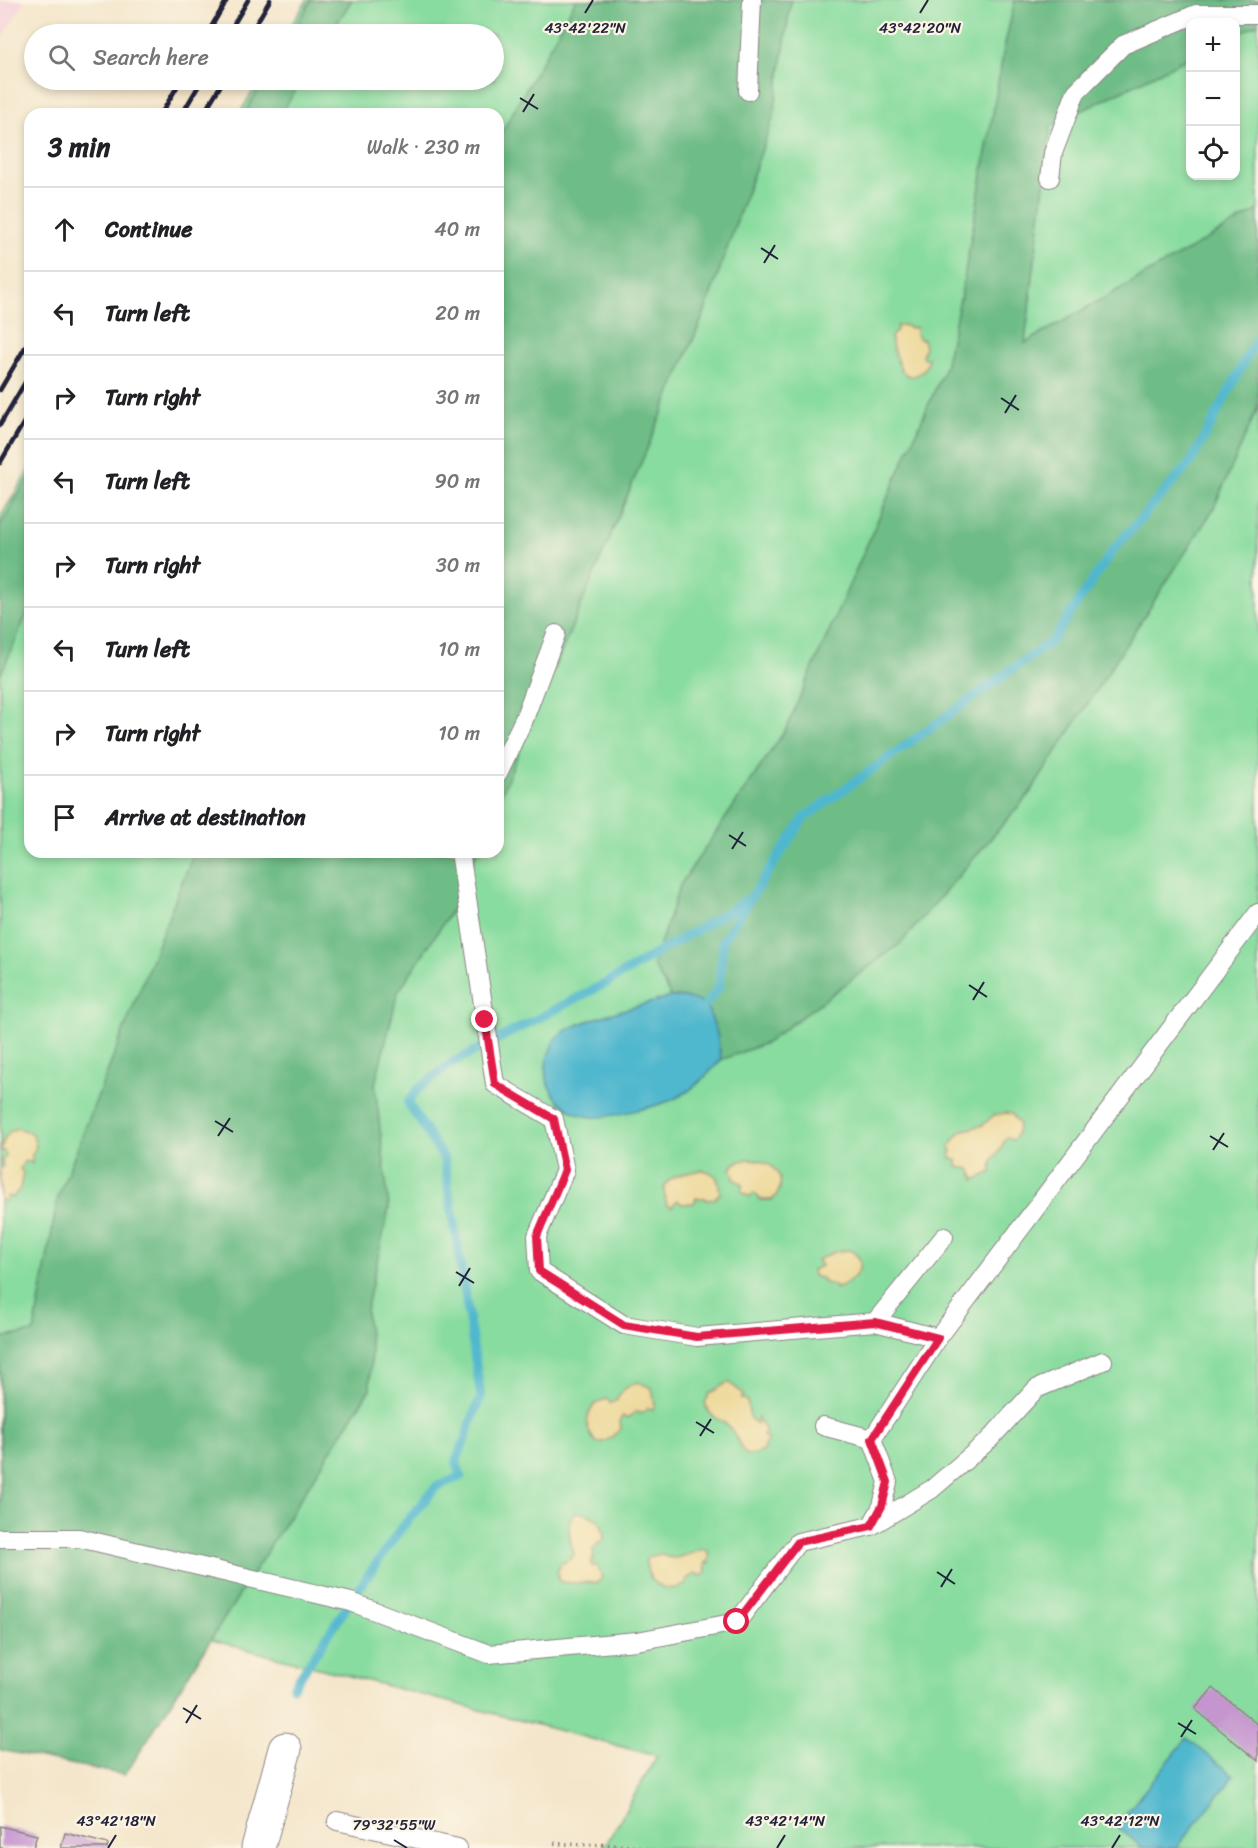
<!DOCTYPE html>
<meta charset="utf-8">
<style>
:root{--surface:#fff;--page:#f6f6f6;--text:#202124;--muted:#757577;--line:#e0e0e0}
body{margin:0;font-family:Sriracha,sans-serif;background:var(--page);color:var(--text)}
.controls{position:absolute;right:18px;top:18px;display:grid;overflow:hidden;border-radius:12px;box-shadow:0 3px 9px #0003}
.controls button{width:54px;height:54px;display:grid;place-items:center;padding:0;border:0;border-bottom:2px solid var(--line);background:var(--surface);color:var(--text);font:30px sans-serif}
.stop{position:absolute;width:18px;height:18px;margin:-14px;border:4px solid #e11d48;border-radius:50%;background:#fff}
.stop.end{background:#e11d48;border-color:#fff;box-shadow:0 2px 6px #0008}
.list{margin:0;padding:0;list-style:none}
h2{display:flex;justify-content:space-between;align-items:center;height:78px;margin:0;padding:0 24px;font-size:26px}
h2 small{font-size:20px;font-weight:400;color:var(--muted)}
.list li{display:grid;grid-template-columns:39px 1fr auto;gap:18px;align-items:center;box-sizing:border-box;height:84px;padding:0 24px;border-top:2px solid var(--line)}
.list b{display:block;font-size:22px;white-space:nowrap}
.list em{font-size:20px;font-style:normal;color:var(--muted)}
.icon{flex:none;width:33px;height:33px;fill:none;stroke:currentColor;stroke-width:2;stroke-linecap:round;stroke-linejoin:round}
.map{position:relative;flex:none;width:1258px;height:1848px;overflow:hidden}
.search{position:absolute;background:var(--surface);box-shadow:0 3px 9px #0003;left:24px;top:24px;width:480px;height:66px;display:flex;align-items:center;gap:15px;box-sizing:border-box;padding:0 21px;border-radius:33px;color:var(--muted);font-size:22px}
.panel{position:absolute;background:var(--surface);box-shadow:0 3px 9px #0003;left:24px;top:108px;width:480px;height:750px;border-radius:18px}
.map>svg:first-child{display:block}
</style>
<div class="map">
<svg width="1258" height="1848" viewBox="0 0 1258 1848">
<rect width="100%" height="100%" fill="#fcf5e5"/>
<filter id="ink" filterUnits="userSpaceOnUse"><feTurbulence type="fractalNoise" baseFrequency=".0167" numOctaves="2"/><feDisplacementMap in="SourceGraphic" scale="12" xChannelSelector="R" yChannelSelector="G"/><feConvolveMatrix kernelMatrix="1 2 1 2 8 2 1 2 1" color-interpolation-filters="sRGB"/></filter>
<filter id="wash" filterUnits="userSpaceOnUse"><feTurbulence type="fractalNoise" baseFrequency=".008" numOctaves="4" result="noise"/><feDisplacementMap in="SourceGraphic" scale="24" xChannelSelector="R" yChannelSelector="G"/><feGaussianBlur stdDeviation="1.35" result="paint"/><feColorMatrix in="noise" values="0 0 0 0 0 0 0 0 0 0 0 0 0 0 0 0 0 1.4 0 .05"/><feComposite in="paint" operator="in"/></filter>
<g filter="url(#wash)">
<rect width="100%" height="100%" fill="#f4e6cb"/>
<!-- built -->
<path fill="#f5cfd9" d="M0 0H25L0 42Z"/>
<!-- green -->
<path fill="#88dc9f" stroke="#557f6d" stroke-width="1.5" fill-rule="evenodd" d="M307 0H1258V1848H604L657 1756 0 1585V518L30 468V852H498V114H239L260 80H494V34H286ZM1190 22H1236V176H1190Z"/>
<!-- forest -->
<path fill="#6ebc86" stroke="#486f60" stroke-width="1.5" d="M311 0H352L330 34H291Z
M576 0H791L774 115 704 314 498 802V139Z
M1015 0H1258V24L1236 35V22H1190V57L1051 126 1025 343 1258 210V407L1213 510 1030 793 901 943 766 1043 721 1060 717 1033 688 998 671 997 653 965 680 885 786 729 945 367 962 290 1004 49Z
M264 80H302L281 114H244Z
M30 475V607L0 676V526Z
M194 852H477L454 907 398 992 375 1084 389 1208 366 1311 371 1351 370 1389 125 1775 0 1750V1338L34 1332 58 1197Z"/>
<!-- sand -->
<path fill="#eeda9e" stroke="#887e6c" stroke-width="1.5" d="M904 325 910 328 916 327V334L920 339H923L925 347 922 355 923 358H928C928 369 915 382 904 373 899 369 891 344 891 337L897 330V326Z
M1005 1113 1012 1114 1019 1124 1017 1134 1013 1141 1007 1137C1004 1140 1003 1143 1002 1147 996 1158 990 1157 992 1172L975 1180 970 1169 957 1167V1160L950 1157 952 1151 949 1147 961 1131 983 1125 994 1115Z
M18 1128 33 1134 36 1147 32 1155V1164L28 1161 24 1162 20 1169 23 1172 20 1189 12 1198 8 1196 4 1202 0 1200V1169L3 1166 2 1160 6 1156 4 1151H1C3 1140 6 1131 18 1128Z
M748 1159C771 1158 793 1180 772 1200H761L754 1193 750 1197 741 1191 743 1184 735 1180 731 1169 735 1163Z
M702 1170C718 1173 719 1179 720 1194L716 1196V1199L706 1200 705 1198H696L694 1203 682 1204 677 1200 672 1207 667 1205C666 1201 664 1194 664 1190 666 1174 690 1173 702 1170Z
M850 1250C874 1264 851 1283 835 1289L834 1285 824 1283 823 1279 813 1276 812 1270 821 1266 817 1260 836 1251Z
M638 1382 652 1388 655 1406 653 1409 648 1408 642 1413 635 1412 627 1419 623 1416 620 1420 621 1429 606 1441 598 1443C581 1431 585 1403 607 1399L610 1403 617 1400C620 1390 629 1385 638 1382Z
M728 1382 744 1394 741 1399 747 1400 750 1418 756 1424 758 1418 766 1431 763 1436 768 1439 764 1446V1450L757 1454 747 1455 743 1451C738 1443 735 1432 728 1426 719 1417 709 1418 705 1403L710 1393Z
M576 1512 585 1513 599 1520 605 1534 603 1541 599 1542 593 1550 594 1557 591 1562 592 1566 597 1565 602 1577 598 1583C584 1581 573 1586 559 1581L557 1571 560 1564 570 1560 574 1554C570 1540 564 1523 576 1512Z
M703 1549 709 1552V1564L705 1562 706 1572 700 1576 695 1573 686 1580 687 1584C664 1596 645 1582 646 1557L661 1554C675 1563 689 1553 703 1549Z"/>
<!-- water -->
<path fill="#50b7ce" stroke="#396c84" stroke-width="1.5" d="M671 997 688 998 706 1004 717 1033 721 1060C708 1074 694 1090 676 1098 662 1105 606 1119 591 1117 559 1113 536 1081 550 1051 552 1047 553 1041 556 1038 570 1021 647 1004 671 997Z
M1187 1738 1234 1776 1176 1848H1143L1116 1826Z"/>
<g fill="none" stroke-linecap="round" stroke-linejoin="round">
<!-- stream -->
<path stroke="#50b7ce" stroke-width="9" d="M706 1004 719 988 723 940 804 818 1052 641 1113 550 1191 462 1258 336
M353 1597 399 1531 436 1487 461 1476 456 1461C466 1440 471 1418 481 1397L444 1159 408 1103 416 1091 450 1064 608 982 751 898
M293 1687 348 1605"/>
</g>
<g id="blocks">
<!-- building -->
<path fill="#c595cf" d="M1213 1688 1258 1725V1761L1195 1709Z
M0 1826 37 1835 33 1848H0Z
M65 1833 108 1844 107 1848H61Z"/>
</g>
</g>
<g filter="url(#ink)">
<use href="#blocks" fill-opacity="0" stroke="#8b8483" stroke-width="1.5"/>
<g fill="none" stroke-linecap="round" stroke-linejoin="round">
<defs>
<path id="service" d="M748 91 752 0
M1050 178 1053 153 1076 92 1123 45 1196 14H1258
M498 773 524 719 556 634
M463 852 461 858 495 1084 554 1119 565 1170 537 1236 539 1271 624 1325 697 1337 875 1322 938 1338
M875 1322 944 1237
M823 1426 872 1439 938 1338 1258 913
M872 1439 888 1482 882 1506 871 1526 932 1489 989 1440 1036 1389 1103 1361
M0 1538H79L351 1602 489 1654 637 1641 737 1622 798 1542 871 1526
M337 1821 458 1848"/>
<path id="minor" d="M258 1848 285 1749"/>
</defs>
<!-- service casing -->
<use href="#service" stroke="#8b8483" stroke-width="20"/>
<!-- minor casing -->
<use href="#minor" stroke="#8b8483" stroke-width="35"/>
<!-- path -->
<path stroke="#8b8483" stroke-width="4" stroke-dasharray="1.5 4.5" stroke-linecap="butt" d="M554 1843C584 1846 613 1843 643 1848"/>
<!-- service -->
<use href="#service" stroke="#fff" stroke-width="18"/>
<!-- minor -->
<use href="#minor" stroke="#fff" stroke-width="33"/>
<!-- rail -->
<path stroke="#22223b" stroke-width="4.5" d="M207 34 227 0
M228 34 248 0
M250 34 270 0
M161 114 181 80
M182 114 202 80
M203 114 224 80
M0 390 30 339
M0 425 30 374
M0 463 30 412"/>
</g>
</g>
<g fill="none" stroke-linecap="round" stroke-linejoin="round" filter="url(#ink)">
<!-- route -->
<path stroke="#e11d48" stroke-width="8" d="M485 1020 495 1084 554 1119 565 1170 537 1236 539 1271 624 1325 697 1337 875 1322 938 1338 872 1439 888 1482 882 1506 871 1526 798 1542 737 1622"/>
</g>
<!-- ticks -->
<path fill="none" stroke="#22223b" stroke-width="2" d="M585 13 593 0M920 13 928 0M520 98 538 109M523 112 534 94M761 248 778 259M764 263 775 245M1001 398 1019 410M1005 413 1016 395M729 835 746 846M732 849 743 832M969 985 987 997M973 1000 984 982M215 1121 233 1132M218 1136 230 1118M1210 1136 1228 1147M1213 1150 1224 1133M456 1272 474 1283M459 1286 470 1268M696 1422 714 1433M700 1436 711 1419M937 1572 955 1584M941 1587 952 1569M183 1708 201 1719M186 1723 197 1705M1178 1723 1196 1734M1181 1737 1192 1720M394 1840 407 1848M108 1848 116 1835M777 1848 785 1835M1112 1848 1120 1835"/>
<g font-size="15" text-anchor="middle" fill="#22223b" stroke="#fcf5e5" stroke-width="4.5" stroke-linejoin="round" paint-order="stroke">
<text x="585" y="33">43°42'22"N</text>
<text x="920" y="33">43°42'20"N</text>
<text x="116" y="1826">43°42'18"N</text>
<text x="785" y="1826">43°42'14"N</text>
<text x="1120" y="1826">43°42'12"N</text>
<text x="394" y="1830">79°32'55"W</text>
</g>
</svg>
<div class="controls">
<button>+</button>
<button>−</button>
<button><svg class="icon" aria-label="locate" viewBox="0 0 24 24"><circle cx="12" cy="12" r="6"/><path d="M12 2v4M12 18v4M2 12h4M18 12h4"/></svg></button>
</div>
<div class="stop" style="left:737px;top:1622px"></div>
<div class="stop end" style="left:485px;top:1020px"></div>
<div class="search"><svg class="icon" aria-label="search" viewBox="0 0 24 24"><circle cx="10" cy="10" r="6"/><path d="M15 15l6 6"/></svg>Search here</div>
<section class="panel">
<h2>3 min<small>Walk · 230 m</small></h2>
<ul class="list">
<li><svg class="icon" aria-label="ahead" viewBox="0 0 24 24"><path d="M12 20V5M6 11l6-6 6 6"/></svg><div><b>Continue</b></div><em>40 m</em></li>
<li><svg class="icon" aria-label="left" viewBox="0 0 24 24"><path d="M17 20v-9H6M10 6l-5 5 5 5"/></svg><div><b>Turn left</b></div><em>20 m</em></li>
<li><svg class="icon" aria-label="right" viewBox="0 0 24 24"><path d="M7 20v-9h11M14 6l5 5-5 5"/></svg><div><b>Turn right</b></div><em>30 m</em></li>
<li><svg class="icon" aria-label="left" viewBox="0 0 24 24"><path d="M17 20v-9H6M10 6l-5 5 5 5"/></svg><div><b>Turn left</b></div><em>90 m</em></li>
<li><svg class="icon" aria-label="right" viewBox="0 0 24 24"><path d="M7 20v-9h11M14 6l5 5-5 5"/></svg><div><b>Turn right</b></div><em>30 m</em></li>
<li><svg class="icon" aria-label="left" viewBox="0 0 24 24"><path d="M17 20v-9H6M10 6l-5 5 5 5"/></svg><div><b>Turn left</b></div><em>10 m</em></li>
<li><svg class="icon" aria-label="right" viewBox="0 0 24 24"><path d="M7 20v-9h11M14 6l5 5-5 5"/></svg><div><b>Turn right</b></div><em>10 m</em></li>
<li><svg class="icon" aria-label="arrive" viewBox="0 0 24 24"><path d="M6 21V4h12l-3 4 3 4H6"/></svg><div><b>Arrive at destination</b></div></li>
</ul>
</section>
</div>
